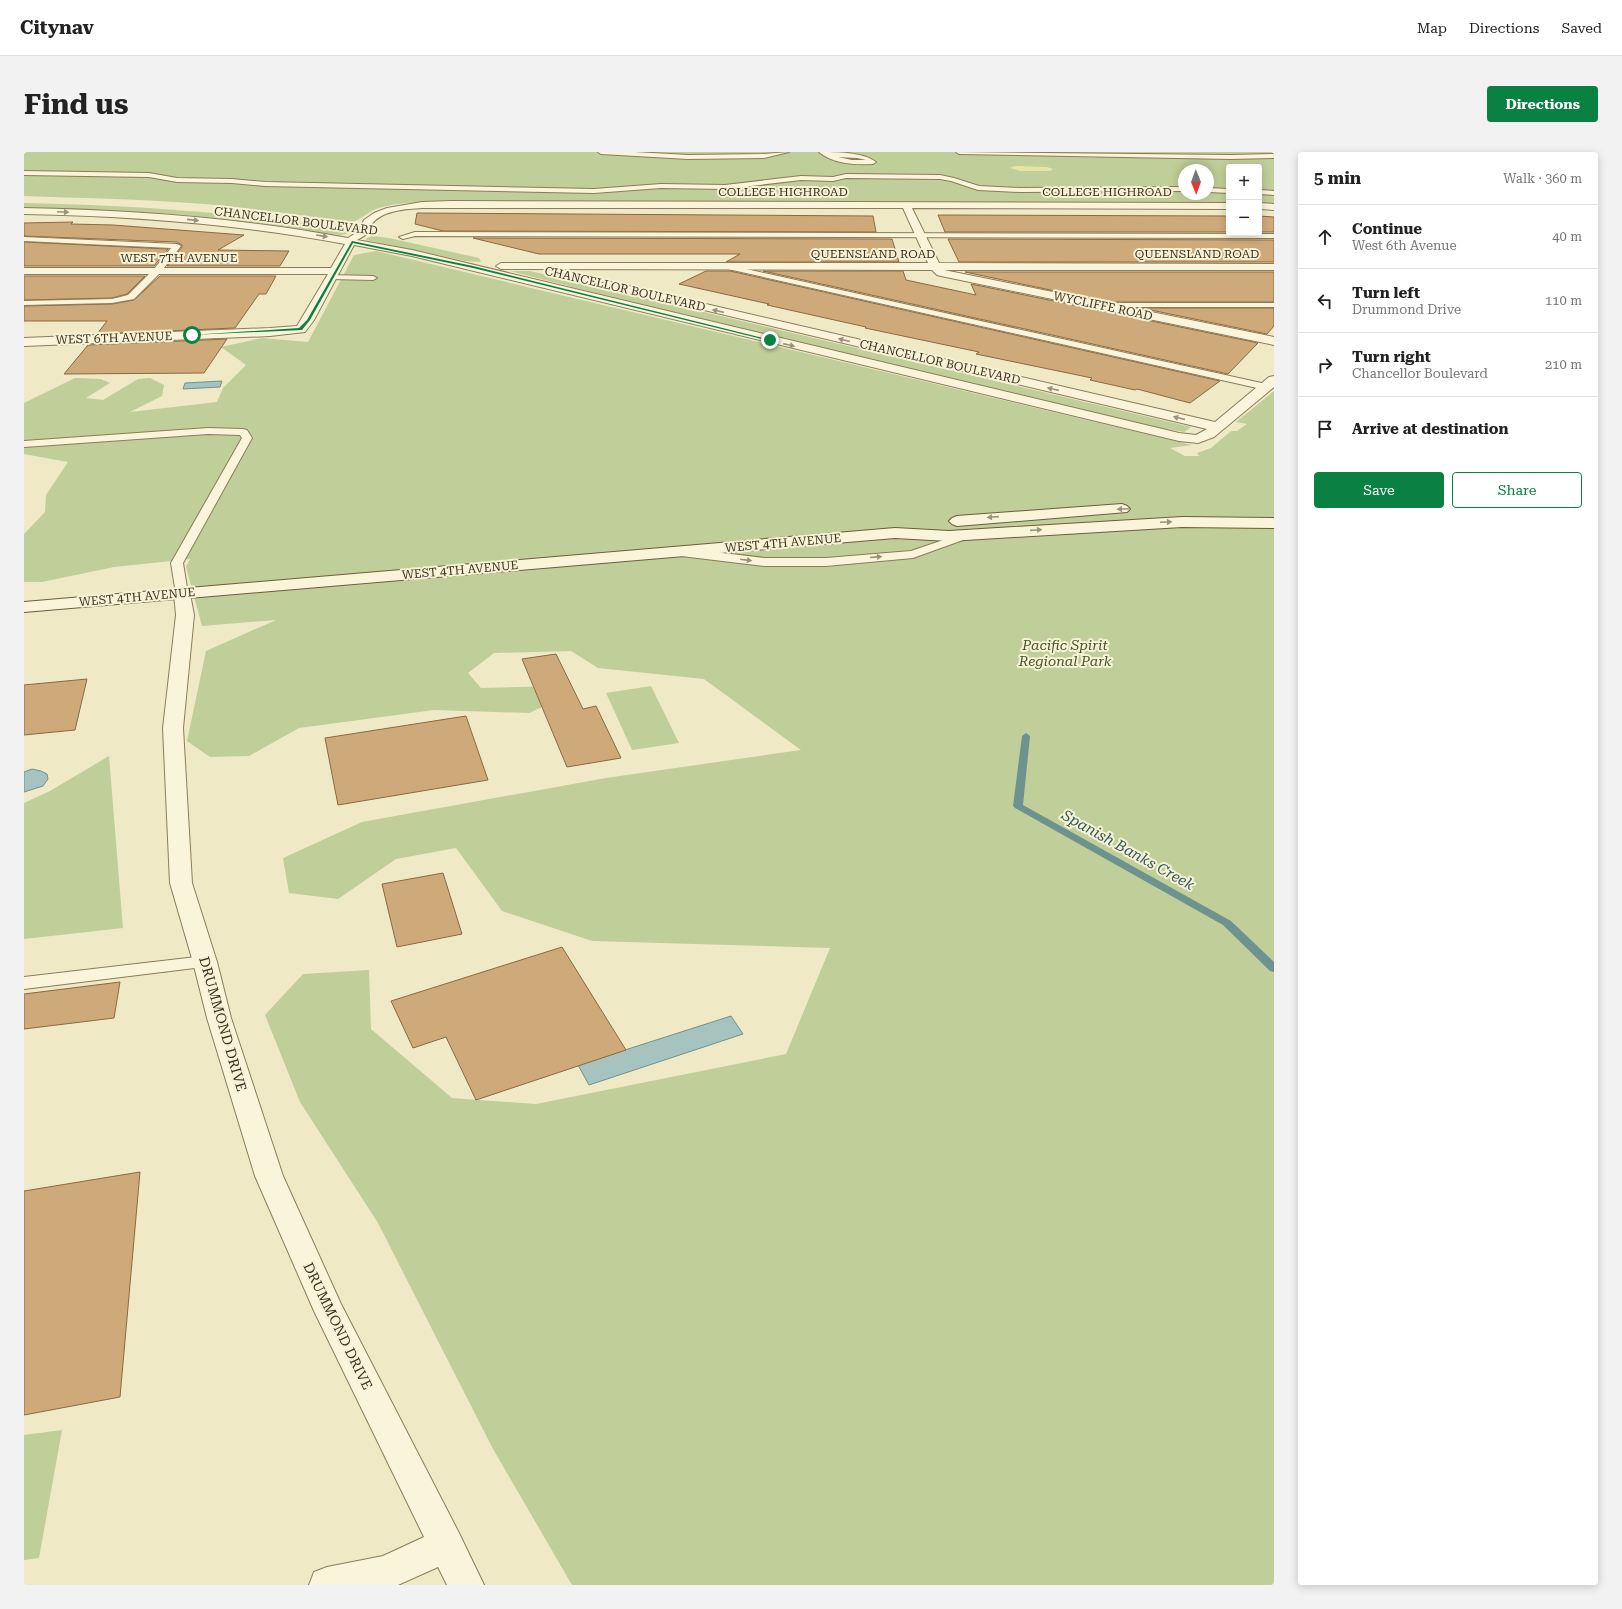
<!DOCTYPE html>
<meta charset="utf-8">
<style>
:root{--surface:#fff;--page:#f2f2f2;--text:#222;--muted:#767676;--line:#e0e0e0;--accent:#0b8043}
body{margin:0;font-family:"Roboto Serif",serif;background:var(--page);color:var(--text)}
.controls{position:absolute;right:12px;top:12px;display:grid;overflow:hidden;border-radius:4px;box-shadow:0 2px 10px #0003}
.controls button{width:36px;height:36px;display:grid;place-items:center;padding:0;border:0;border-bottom:1px solid var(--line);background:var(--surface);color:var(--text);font:20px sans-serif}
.compass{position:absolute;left:1154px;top:12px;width:36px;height:36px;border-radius:50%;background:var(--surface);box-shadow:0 2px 10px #0003;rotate:179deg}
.stop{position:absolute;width:12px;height:12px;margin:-9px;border:3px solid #0b8043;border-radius:50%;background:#fff}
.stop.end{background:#0b8043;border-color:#fff;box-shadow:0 1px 4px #0008}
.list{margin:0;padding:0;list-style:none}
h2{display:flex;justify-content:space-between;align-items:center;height:52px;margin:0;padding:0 16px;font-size:17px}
h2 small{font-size:13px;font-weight:400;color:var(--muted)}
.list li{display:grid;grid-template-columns:26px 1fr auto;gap:12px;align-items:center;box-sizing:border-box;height:64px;padding:0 16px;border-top:1px solid var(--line)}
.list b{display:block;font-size:15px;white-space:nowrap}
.list p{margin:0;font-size:13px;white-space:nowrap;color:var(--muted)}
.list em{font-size:13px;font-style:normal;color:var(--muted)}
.actions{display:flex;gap:8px;padding:12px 16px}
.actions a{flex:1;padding:9px 0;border:1px solid var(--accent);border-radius:4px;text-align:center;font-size:14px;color:var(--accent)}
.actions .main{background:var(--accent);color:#fff}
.icon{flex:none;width:22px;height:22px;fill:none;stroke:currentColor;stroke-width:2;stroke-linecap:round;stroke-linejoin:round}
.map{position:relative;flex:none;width:1250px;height:1433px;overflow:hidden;border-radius:4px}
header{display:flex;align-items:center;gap:24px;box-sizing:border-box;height:56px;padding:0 20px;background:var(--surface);border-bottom:1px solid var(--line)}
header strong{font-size:19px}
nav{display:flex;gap:22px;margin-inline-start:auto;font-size:14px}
.intro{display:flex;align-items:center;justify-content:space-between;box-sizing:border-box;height:96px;padding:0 24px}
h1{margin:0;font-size:28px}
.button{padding:10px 18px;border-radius:4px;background:var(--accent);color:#fff;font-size:14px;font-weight:700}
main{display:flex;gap:24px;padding:0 24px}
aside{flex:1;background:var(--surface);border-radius:4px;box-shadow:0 2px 10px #0003}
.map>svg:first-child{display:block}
</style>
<header>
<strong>Citynav</strong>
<nav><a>Map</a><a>Directions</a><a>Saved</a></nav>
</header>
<div class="intro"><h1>Find us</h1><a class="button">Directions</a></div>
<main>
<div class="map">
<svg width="1250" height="1433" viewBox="0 0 1250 1433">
<rect width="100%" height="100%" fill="#efe9c6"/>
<!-- green -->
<path fill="#c0ce99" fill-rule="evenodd" d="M0 0H1250V52H1235V15H1205V51L398 50C383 51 367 52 352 57 343 60 336 69 327 70 274 63 221 55 167 51 112 47 56 46 0 44ZM1160 18H1184V42H1160Z
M0 51C103 53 206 60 308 75L325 78 328 81 316 83 246 74 0 56Z
M348 84 365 86 455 106 457 110 441 109 342 88 343 86Z
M352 99 1168 293 1146 296 1161 304H1175L1173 301 1187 296 1207 279H1213L1223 272 1212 270 1250 239V1433H548L469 1297 354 1071 276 950 241 863 279 822 345 818 347 877 428 946 512 952 762 902 806 796 568 789 478 759 432 696 372 707 314 747 265 741 259 706 338 670 582 626 777 598 680 527 574 516 547 499 470 501 444 521 457 536 530 534 544 543 505 561 410 558 275 576 225 604 186 605 163 589 182 499 252 468 178 474 162 415 166 407 90 415 18 430H0V382L21 360 22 343 44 310 0 302V251L51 226 77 227 86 231 62 246 79 248 114 227 126 226 140 233 138 244 106 260 193 250 199 236 222 213 197 195 238 186 284 190 330 103Z
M486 119H506L1167 275 1160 280 1131 275 587 145Z
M627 534 655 591 608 598 582 541Z
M85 604 99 776 0 787V651L26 639Z
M38 1278 15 1406 0 1408V1283Z"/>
<!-- sand -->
<path fill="#ebe3a3" d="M990 14 1023 15 1029 17 1026 19H996L986 16Z"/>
<!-- water -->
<path fill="#a7c3bf" stroke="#6e928e" d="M198 229 196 235 159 237 161 231Z
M8 617 17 619 23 622 24 627 19 634 0 640V620Z
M707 864 719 882 565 933 554 913Z"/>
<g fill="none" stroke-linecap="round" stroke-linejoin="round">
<!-- stream -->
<path fill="#6e928e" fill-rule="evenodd" d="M1002 581 1006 584 999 653 1207 769 1250 810V820L1246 819 1199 773 991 656 989 654 998 584Z"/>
</g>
<!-- building -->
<path fill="#ceaa7b" stroke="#8b6940" d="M393 61 849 64 852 80 419 79 391 72Z
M914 63 1205 64V80H921Z
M1235 64 1250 65V80H1235Z
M49 70 47 72 89 73 220 83 194 98 265 99 256 114H143L158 95V93L153 90 0 84V71Z
M449 86 868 87 875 110H702L716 102H515Z
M924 87 1250 88V110H935Z
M0 90 144 97 130 114H0Z
M682 119H706L1196 229 1166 251 1113 237 1111 238 1066 228 1068 226 952 202 955 200 841 176 842 175 743 153 745 152 655 132Z
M739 119H879L882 128 952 143 947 132 1234 191 1204 222Z
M941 120H1250V150H1083Z
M0 124H121L103 142 88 146 0 148Z
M136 124H252L242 142H235L211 176 73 182 83 169H0V154L88 152 110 148Z
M1117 156H1250V174L1243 182Z
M203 187 180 221 40 222 64 193Z
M532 502 559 557 572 554 597 606 543 615 498 507Z
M63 527 51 578 0 583V533Z
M442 564 464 628 314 653 301 586Z
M419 721 438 782 373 795 358 732Z
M538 795 602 898 452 948 422 885 389 896 367 849Z
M96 830 90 866 0 877V842Z
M116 1020 96 1245 0 1263V1039Z"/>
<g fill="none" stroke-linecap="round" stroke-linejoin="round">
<defs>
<path id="lane" d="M574 0H610L664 3 740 2 765 0 740 6 664 7 577 2Z
M795 0C812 0 839 0 852 10L849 12C831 13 809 12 795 0ZM814 5 833 6 842 8H828Z
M932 0 1207 3 1250 2V6L1207 7 935 2Z
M0 19 125 21 153 26 208 27 241 30 570 37 637 32 701 33 777 24 809 25 822 22 916 23 930 26 955 34 996 36 1160 35V39L996 40 954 38 927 29 916 27 822 26 809 29 777 28 701 37 637 36 570 41 241 34 208 31 153 30 125 25 0 23Z
M1184 36 1205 37V41L1184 40Z
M1235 38 1250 39V43L1235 42Z
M391 80 1250 82V86L391 84 379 87 375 85Z
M0 85 153 92 157 94 136 121 110 147 88 151 0 153V149L88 147 104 143 130 117 147 96 0 89Z
M701 113H704L1242 232 1247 235 1242 238 704 117H701Z
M304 123 349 124 353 126 349 128 307 127 303 125Z
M1069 151H1250V155H1069L1068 153Z
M184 276 219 277 223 278 228 286 159 411 164 442 162 445H154L152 442 147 411 218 286 216 283 184 282 0 295V289Z
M946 379 950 380 952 382 950 384 889 406 802 414H741L657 404 653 402 651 400 653 398 657 396 741 406H802L887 399Z
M181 804 187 806 190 810 187 814 0 837V825Z"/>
<path id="street" d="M428 49 1205 51V57L888 56 915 111 1250 112V118H920L1250 185V193L917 124 913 123 908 118 477 117 472 114 477 111H904L879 56H398C383 57 358 58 348 72 341 82 346 81 333 88L388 98 1155 281 1172 283 1183 277 583 135 577 132 583 129 1191 270 1245 225 1250 224V235L1190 285 1174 291 1155 289 388 104 330 93 290 168 281 180 246 184 0 194V186L246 176 273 174 304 122H0V116H307L321 92C215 72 108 64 0 62V56C109 58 217 66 324 86L335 79 340 68 350 61 363 56 398 50Z
M1235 51 1250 52V58L1235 57Z
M158 437 164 438 166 442 170 463 159 576 168 731 193 810 207 866 259 1024 317 1152 435 1381 460 1433H423L414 1415 374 1433H285L290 1420 303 1415 359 1404 400 1385 290 1159 231 1024 183 866 169 810 146 731 139 576 152 463 150 442 152 438Z"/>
<path id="secondary" d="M1098 352 1103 354 1106 357 1103 360 933 374 928 372 925 369 928 366 933 364Z
M1158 365 1250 366V376L1158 375 925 389 871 386 0 460V450L871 376 925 379Z"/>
</defs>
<!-- lane casing -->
<use href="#lane" stroke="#8b7c5b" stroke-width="2"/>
<!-- street casing -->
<use href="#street" stroke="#8b7c5b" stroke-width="2"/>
<!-- secondary casing -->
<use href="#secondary" stroke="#6d5d3e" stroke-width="2"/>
<!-- lane -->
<use href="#lane" fill="#faf5da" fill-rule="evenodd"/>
<!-- street -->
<use href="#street" fill="#faf5da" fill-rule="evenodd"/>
<!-- secondary -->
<use href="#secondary" fill="#faf5da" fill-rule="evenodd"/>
</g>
<!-- one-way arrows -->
<defs><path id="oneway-solid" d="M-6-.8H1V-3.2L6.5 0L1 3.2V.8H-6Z"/></defs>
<g fill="#9a937c">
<use href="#oneway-solid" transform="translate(39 60) rotate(2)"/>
<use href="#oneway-solid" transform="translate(169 68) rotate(6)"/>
<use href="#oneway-solid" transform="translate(298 84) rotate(9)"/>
<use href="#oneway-solid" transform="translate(694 159) rotate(-167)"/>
<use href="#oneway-solid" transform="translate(820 188) rotate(-167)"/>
<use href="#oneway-solid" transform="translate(765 193) rotate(13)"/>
<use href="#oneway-solid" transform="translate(1029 237) rotate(-167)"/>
<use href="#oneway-solid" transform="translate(1155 266) rotate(-167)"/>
<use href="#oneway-solid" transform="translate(1099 357) rotate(178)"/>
<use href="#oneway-solid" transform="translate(969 365) rotate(176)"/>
<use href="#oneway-solid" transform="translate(1142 370) rotate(-2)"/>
<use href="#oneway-solid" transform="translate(1012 378) rotate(-4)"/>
<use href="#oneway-solid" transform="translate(852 405) rotate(-5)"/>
<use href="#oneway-solid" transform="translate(722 408) rotate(7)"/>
</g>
<!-- route -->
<path fill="#0b8043" d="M328 89 449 114 747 188 746 189 449 116 329 91 286 168 278 178 166 183 275 176 283 168Z"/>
<g text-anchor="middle" stroke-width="4" stroke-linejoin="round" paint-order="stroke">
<!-- far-street labels -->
<g font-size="12" fill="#3b311f" stroke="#f7f2d6">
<text x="759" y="44">COLLEGE HIGHROAD</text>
<text x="1083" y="44">COLLEGE HIGHROAD</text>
<text transform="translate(272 69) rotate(7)" y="4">CHANCELLOR BOULEVARD</text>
<text x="849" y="106">QUEENSLAND ROAD</text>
<text x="1173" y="106">QUEENSLAND ROAD</text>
<text x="155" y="110">WEST 7TH AVENUE</text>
<text transform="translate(601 137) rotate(13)" y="4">CHANCELLOR BOULEVARD</text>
<text transform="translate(1079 154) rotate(12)" y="4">WYCLIFFE ROAD</text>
<text transform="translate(90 186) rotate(-2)" y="4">WEST 6TH AVENUE</text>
<text transform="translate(916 210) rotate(13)" y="4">CHANCELLOR BOULEVARD</text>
<text transform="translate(759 391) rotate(-5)" y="4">WEST 4TH AVENUE</text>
<text transform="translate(436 418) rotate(-5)" y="4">WEST 4TH AVENUE</text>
<text transform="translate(113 445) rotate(-5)" y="4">WEST 4TH AVENUE</text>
</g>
<!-- park labels -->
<g font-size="14" font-style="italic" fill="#445825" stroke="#f7f2d6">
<text x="1041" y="498">Pacific Spirit<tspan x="1041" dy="16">Regional Park</tspan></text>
</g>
<!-- street labels -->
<g font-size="14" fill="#3b311f" stroke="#f7f2d6">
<text transform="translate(199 872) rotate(74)" y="5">DRUMMOND DRIVE</text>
<text transform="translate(314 1174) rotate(64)" y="5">DRUMMOND DRIVE</text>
</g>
<!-- water labels -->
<g font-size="15" font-style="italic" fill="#2e585b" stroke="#f7f2d6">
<text transform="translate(1104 698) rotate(29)" y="5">Spanish Banks Creek</text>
</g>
</g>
</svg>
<div class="controls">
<button>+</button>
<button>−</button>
</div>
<svg class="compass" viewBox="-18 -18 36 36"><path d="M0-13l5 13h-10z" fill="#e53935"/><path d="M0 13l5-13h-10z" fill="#767676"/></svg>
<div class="stop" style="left:168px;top:183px"></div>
<div class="stop end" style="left:746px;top:188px"></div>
</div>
<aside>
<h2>5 min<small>Walk · 360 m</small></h2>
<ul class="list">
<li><svg class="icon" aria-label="ahead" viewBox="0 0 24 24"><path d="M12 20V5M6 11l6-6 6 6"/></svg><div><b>Continue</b><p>West 6th Avenue</p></div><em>40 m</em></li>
<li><svg class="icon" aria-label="left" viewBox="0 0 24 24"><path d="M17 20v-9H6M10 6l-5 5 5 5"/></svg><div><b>Turn left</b><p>Drummond Drive</p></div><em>110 m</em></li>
<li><svg class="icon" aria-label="right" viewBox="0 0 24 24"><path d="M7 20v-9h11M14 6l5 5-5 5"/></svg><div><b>Turn right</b><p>Chancellor Boulevard</p></div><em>210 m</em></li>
<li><svg class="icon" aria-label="arrive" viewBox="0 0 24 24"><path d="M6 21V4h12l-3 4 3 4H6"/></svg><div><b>Arrive at destination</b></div></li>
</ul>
<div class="actions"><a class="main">Save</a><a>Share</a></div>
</aside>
</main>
